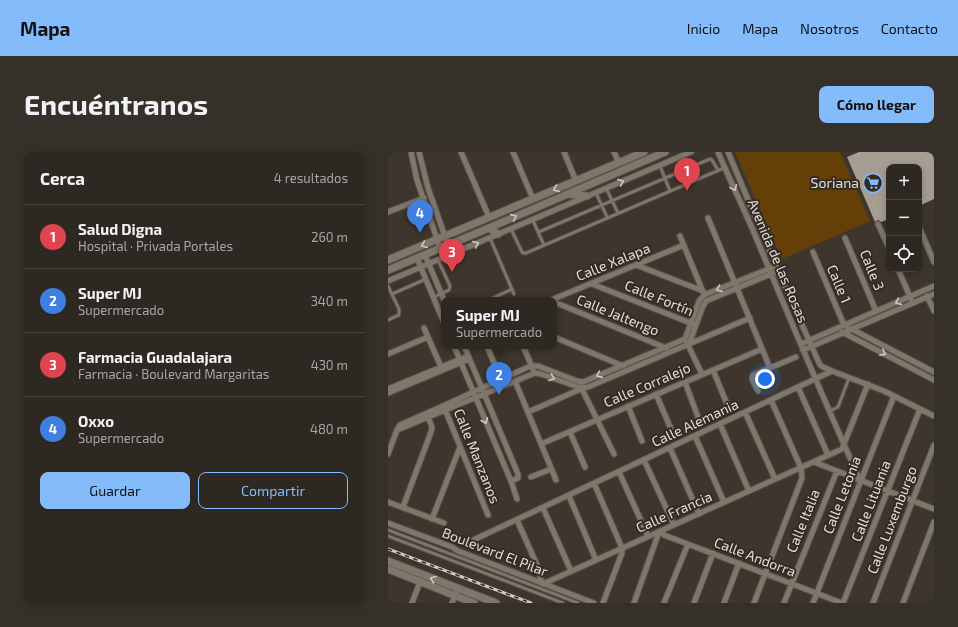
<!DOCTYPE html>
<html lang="es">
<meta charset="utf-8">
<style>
:root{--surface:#2e2822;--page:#36302a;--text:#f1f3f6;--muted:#a7a6a5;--line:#494440;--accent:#84bcfb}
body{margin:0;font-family:"Exo 2",sans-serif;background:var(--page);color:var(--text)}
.controls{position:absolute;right:12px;top:12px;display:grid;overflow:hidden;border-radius:8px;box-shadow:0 2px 10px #0003}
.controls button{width:36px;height:36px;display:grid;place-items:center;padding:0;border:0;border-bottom:1px solid var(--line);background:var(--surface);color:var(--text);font:20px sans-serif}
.you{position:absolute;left:377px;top:227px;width:14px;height:14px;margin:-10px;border:3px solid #fff;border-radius:50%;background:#1a73e8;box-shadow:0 0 0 6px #1a73e833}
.badge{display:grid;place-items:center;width:26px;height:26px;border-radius:50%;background:var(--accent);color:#fff;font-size:13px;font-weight:700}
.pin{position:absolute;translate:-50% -33px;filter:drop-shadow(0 1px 2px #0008)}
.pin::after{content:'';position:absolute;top:21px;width:14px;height:12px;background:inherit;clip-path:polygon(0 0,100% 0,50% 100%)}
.popup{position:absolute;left:53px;top:145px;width:116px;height:52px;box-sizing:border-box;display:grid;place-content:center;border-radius:8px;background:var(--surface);filter:drop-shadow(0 1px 3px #0005);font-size:13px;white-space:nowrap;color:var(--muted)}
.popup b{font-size:15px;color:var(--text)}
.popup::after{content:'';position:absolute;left:50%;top:100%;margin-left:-8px;border:8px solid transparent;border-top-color:var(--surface)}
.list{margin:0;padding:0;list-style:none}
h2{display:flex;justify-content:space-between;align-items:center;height:52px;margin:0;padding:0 16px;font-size:17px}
h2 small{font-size:13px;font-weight:400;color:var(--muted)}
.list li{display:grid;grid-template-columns:26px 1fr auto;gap:12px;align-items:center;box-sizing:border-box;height:64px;padding:0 16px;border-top:1px solid var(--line)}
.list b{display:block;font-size:15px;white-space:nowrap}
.list p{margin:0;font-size:13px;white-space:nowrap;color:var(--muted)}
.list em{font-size:13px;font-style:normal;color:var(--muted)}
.actions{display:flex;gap:8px;padding:12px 16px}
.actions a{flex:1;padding:9px 0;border:1px solid var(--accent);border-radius:8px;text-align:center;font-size:14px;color:var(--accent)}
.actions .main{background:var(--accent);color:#111}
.icon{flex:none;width:22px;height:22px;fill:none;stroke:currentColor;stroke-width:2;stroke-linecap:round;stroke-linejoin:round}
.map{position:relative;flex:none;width:546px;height:451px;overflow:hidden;border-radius:8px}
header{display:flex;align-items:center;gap:24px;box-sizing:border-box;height:56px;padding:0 20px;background:var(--accent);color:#111}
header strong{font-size:19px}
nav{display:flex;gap:22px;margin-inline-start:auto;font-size:14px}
.intro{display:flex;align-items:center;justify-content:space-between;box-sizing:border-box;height:96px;padding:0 24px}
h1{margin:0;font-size:28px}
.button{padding:10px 18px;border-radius:8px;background:var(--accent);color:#111;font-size:14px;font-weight:700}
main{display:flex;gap:24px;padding:0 24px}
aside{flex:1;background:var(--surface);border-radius:8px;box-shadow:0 2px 10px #0003}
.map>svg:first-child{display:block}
</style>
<header>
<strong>Mapa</strong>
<nav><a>Inicio</a><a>Mapa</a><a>Nosotros</a><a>Contacto</a></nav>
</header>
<div class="intro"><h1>Encuéntranos</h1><a class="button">Cómo llegar</a></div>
<main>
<aside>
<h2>Cerca<small>4 resultados</small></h2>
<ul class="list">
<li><span class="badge" style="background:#e0444e">1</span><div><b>Salud Digna</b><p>Hospital · Privada Portales</p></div><em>260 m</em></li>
<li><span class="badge" style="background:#3f7fe0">2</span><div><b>Super MJ</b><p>Supermercado</p></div><em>340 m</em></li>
<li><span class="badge" style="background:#e0444e">3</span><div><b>Farmacia Guadalajara</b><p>Farmacia · Boulevard Margaritas</p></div><em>430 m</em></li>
<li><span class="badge" style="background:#3f7fe0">4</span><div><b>Oxxo</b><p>Supermercado</p></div><em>480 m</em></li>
</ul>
<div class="actions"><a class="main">Guardar</a><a>Compartir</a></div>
</aside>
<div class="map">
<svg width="546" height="451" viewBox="0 0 546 451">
<rect width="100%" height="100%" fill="#3e362d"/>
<!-- green -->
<path fill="#644008" d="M347 0H452L482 69 394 107Z"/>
<!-- building -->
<path fill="#a79e93" d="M471 0H546V47L531 54V15H501V67L493 70 490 68 487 70 459 5Z"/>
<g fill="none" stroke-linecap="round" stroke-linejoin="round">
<defs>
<path id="lane" d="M272 14 282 39
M218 36 230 61
M208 41 219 65
M145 68 150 80
M123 77 134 100 135 101H138L336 16
M102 86 126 142
M156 93 150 80 153 79 322 7 324 8 330 18
M0 134 11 157V163L0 168
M4 142 38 127
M46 145 61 138 62 134 50 108
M103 147 124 137
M442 259 450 255 461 226
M0 378 190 451
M0 384 175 451"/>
<path id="street" d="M23 0 29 28 52 96
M31 0 40 36 60 93
M73 0 101 65
M125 0 145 47
M176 0 188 29
M226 0 231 11
M330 0C342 28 355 55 367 83 401 165 435 247 472 328
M340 0 390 119 432 213 435 215 444 219 496 239 546 264
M0 60 36 46
M320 66 382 216
M490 72 501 96
M531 75 546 110
M292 84 315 140
M457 86 488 159
M425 100 456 173 546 220
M37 103 56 148
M29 106 56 171
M248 113 315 139
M510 117 523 147
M0 129 303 0
M204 132 305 172
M539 144 546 159
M163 148 296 93
M166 150 278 196
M36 176 54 217
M454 180 546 228
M166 185 235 214
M299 191 314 222
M301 192 362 166
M413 192 546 134
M66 194 123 329 129 347
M76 194 130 322V326L123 329
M99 194 114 230
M135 194 145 217
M415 198 546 142
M0 202 40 185
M325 218 339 252
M127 229 168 328
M297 230 310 265
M193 235 226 302
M410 235 440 303
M0 237 80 204
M370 239 364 227 365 223 408 205
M0 241 81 207
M268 242 283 277
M240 254 254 289
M56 255 100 363
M140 260 193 237
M357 260 387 327
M332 272 361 339
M9 278 147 221 153 222 193 236 200 235 301 192 315 154 318 149 390 119
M182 280 197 315
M307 284 336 350
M153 292 374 197
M282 296 311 362
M0 302 9 278 12 273 55 254 138 216 144 214H150L189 229 195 230 297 187 311 149 316 143 388 114
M256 308 286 373
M426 310 546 357
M231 320 260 384
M143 325 163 317
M206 331 234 396V401L215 451
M181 344 208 408
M0 350 56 371
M15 355 43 280 44 275 39 262
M155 356 183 419
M44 367 72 295
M129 368 149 413 154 431
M0 371 64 395 70 399 206 451
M273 379 276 383 454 451
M79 391 444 219
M155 432 454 297 480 232
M24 451 32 430
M64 451 70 436
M246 451 271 380
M276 451 300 392
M306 451 325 401
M336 451 351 411
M366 451 414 326 413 316 383 248
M396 451 449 319
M425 451 506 244
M455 451 532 257
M485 451 546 293
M515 451 546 370"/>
<path id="secondary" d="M180 42 199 44
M101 76 110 82
M0 108 256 0
M0 118 101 76 277 0
M0 409 108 451
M0 417 86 451"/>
</defs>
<!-- lane casing -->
<use href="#lane" stroke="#5a544c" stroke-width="4.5"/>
<!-- street casing -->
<use href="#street" stroke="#5a544c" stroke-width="7"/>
<!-- secondary casing -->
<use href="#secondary" stroke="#5a544c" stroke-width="9"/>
<!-- lane -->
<use href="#lane" stroke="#7f766c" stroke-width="2.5"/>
<!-- street -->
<use href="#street" stroke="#7f766c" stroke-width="5"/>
<!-- secondary -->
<use href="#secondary" stroke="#7f766c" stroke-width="7"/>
<defs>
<path id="rail" d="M0 397 143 451"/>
</defs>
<!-- rail casing -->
<use href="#rail" stroke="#d1cbc5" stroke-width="3"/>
<!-- rail -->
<use href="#rail" stroke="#342c23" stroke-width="1.5" stroke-dasharray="4.5" stroke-linecap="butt"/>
</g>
<!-- one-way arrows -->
<defs><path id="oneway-chevron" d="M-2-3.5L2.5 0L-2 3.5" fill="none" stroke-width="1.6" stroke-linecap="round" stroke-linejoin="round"/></defs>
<g stroke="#cfc9c2">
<use href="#oneway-chevron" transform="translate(233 30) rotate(-23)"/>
<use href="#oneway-chevron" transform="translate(346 36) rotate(66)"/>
<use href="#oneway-chevron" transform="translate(168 37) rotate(157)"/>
<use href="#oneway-chevron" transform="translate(126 65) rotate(-24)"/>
<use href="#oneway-chevron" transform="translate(88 92) rotate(-23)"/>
<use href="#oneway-chevron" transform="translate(36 93) rotate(157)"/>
<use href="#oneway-chevron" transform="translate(331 137) rotate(159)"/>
<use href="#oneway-chevron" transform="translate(510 150) rotate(156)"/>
<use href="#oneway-chevron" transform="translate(495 201) rotate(27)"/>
<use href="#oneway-chevron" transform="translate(211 223) rotate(156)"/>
<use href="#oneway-chevron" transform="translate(164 226) rotate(20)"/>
<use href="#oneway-chevron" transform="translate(97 269) rotate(67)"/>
<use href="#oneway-chevron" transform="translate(45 427) rotate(-158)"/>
</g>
<!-- icons -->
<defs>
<symbol id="supermarket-ring" viewBox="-11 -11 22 22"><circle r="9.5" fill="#342c23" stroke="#84bcfb" stroke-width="1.5"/><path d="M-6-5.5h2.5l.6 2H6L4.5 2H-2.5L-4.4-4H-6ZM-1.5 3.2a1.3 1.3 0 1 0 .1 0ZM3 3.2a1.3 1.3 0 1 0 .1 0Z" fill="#84bcfb"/></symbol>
</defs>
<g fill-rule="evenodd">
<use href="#supermarket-ring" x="474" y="20" width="22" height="22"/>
</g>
<g text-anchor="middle" stroke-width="4" stroke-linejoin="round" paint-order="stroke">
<!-- poi labels -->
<g font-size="14" fill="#e3ded8" stroke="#342c23" text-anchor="end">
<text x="471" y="36">Soriana</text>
</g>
<!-- street labels -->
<g font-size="14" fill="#e3ded8" stroke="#342c23">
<text transform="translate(390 109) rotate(67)" y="5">Avenida de las Rosas</text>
<text transform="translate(225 110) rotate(-22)" y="5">Calle Xalapa</text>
<text transform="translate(484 118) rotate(68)" y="5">Calle 3</text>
<text transform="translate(451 132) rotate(67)" y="5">Calle 1</text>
<text transform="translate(271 146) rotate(22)" y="5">Calle Fortín</text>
<text transform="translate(230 163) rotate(22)" y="5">Calle Jaltengo</text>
<text transform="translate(259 233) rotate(-23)" y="5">Calle Corralejo</text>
<text transform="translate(307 271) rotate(-25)" y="5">Calle Alemania</text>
<text transform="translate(89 304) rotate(68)" y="5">Calle Manzanos</text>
<text transform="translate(454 343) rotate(-69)" y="5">Calle Letonia</text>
<text transform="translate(483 349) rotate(-69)" y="5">Calle Lituania</text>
<text transform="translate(286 360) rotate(-24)" y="5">Calle Francia</text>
<text transform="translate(504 368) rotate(-69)" y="5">Calle Luxemburgo</text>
<text transform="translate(415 369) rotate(-68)" y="5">Calle Italia</text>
<text transform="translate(107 400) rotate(21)" y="5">Boulevard El Pilar</text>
<text transform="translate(367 405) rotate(21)" y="5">Calle Andorra</text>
</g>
</g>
</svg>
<div class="controls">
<button>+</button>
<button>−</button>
<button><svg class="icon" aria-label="locate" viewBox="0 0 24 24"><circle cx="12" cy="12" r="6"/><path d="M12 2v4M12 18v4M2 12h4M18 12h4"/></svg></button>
</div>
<div class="you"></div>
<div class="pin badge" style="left:299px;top:39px;background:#e0444e">1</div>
<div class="pin badge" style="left:111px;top:243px;background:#3f7fe0">2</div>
<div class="popup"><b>Super MJ</b>Supermercado</div>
<div class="pin badge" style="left:64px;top:120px;background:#e0444e">3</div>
<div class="pin badge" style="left:32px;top:81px;background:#3f7fe0">4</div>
</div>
</main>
